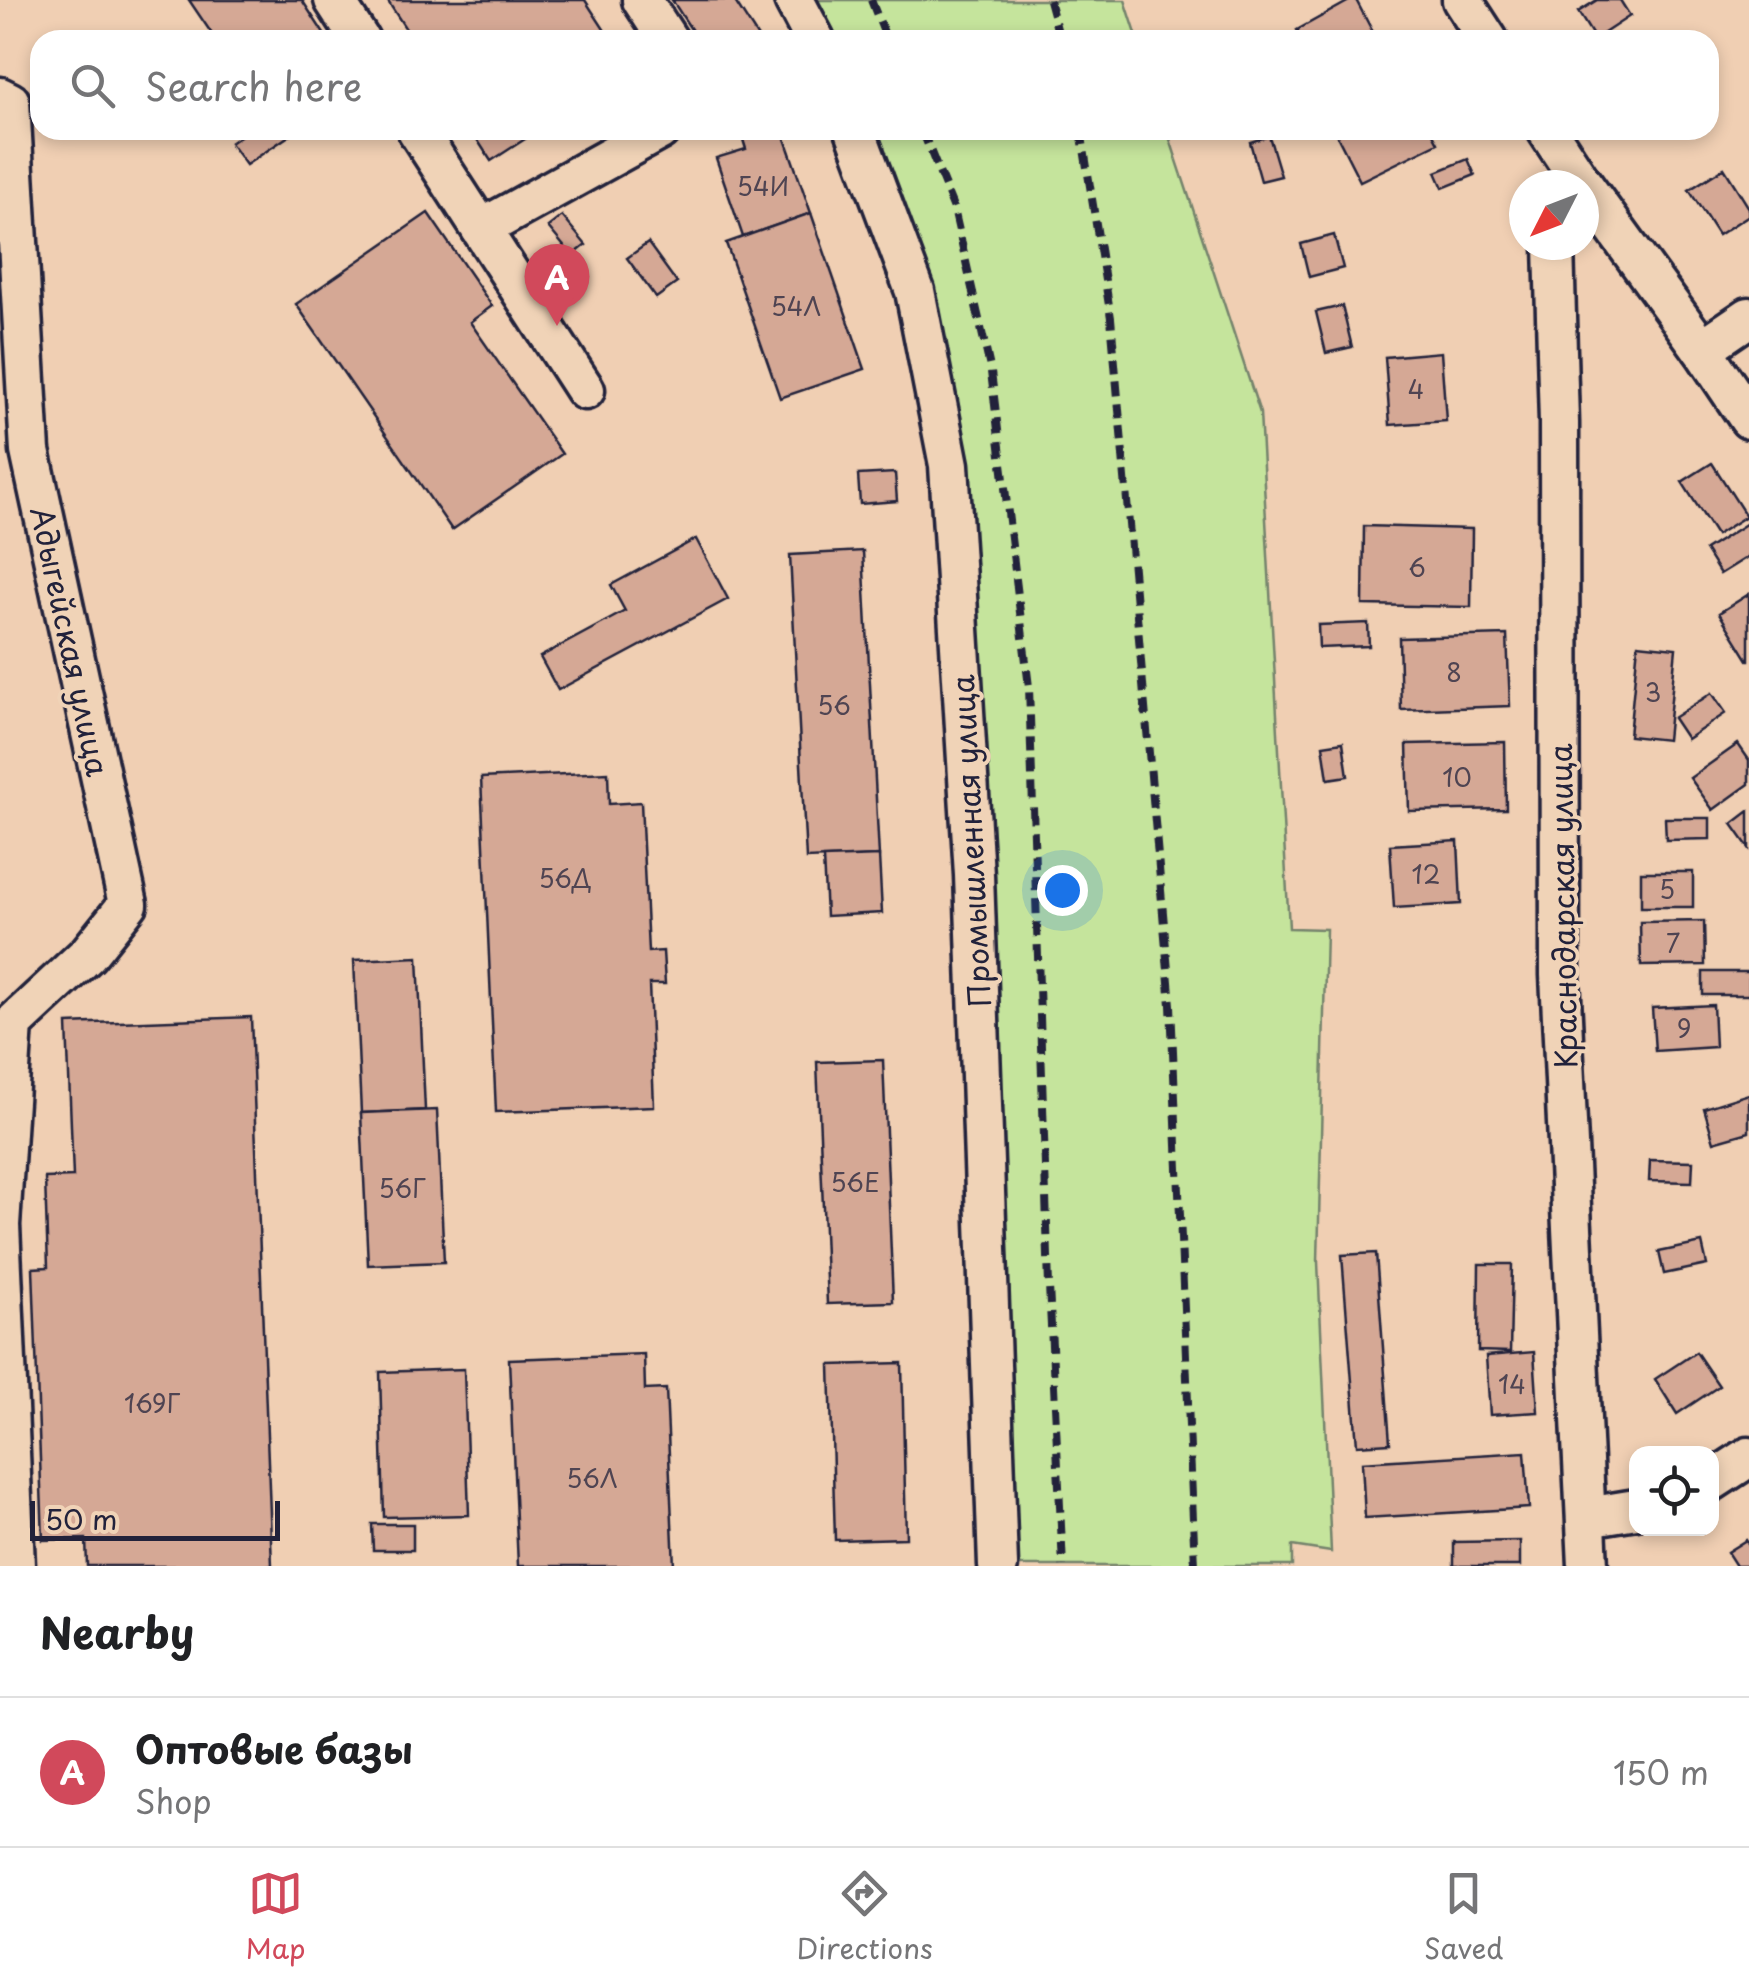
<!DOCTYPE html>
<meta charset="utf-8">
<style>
body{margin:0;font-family:"Playpen Sans",sans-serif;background:#f2f2f2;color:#202124}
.controls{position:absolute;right:30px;bottom:30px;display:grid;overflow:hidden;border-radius:20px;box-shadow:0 5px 15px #0003}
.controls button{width:90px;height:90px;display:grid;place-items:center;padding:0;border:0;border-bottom:2px solid #e0e0e0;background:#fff;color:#202124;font:50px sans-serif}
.compass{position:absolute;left:1509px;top:170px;width:90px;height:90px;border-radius:50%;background:#fff;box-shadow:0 5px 15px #0003;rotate:228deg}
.scale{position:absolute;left:30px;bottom:25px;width:250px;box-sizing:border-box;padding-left:10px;border:5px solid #22223b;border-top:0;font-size:28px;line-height:35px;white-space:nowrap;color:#22223b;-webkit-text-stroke:8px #f0d3b7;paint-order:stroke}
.you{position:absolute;left:1062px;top:890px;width:35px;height:35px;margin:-25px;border:8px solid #fff;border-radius:50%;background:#1a73e8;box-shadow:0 0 0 15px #1a73e833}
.badge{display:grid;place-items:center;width:65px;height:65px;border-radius:50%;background:#d1495b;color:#fff;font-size:32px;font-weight:700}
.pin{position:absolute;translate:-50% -82px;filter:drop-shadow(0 2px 5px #0008)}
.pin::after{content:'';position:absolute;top:52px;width:35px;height:30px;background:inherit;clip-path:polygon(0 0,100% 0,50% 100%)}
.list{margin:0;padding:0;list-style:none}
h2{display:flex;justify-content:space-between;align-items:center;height:130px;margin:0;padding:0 40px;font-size:42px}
h2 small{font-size:32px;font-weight:400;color:#757577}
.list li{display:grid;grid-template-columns:65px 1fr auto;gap:30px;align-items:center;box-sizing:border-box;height:150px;padding:0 40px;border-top:2px solid #e0e0e0}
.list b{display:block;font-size:38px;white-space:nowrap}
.list p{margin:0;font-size:32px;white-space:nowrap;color:#757577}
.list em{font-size:32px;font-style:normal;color:#757577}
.icon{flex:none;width:55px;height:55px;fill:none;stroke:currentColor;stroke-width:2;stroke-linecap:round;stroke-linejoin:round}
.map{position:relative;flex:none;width:1749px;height:1566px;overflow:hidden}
.search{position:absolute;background:#fff;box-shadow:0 5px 15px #0003;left:30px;right:30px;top:30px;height:110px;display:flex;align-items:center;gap:25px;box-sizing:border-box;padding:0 35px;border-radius:30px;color:#757577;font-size:38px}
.sheet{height:280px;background:#fff}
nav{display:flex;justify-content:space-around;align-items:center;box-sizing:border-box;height:140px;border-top:2px solid #e0e0e0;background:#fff;font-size:28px;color:#757577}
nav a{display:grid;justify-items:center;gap:5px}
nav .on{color:#d1495b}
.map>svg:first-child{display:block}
</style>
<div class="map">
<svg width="1749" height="1566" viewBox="0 0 1749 1566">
<rect width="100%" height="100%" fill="#f0cfb3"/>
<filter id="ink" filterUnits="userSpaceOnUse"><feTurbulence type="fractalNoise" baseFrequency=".01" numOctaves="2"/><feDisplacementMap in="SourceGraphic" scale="20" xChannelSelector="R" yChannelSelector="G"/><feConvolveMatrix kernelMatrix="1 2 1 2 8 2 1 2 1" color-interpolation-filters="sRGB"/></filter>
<g filter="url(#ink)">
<g fill="#c5e49c" stroke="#74836c" stroke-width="2.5">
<polygon points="807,0 1125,0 1138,40 827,40"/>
<polygon points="868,130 1167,130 1260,413 1289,928 1326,929 1318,1262 1331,1552 1292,1546 1292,1566 1015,1566 967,473"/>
</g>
<g fill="#d5a895" stroke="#22223b" stroke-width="2.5">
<polygon points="189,0 302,0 328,40 216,40"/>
<polygon points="387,0 585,0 611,40 413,40"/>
<polygon points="672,0 734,0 759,39 698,40"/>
<polygon points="1351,0 1356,0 1377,40 1302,40 1297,30"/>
<polygon points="1597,0 1620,0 1630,16 1595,39 1578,12"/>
<polygon points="249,130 295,130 296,131 246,165 230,143"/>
<polygon points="471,130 539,130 491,161"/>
<polygon points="740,130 782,130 811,213 743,237 716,158 746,149"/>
<polygon points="1334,130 1431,130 1438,143 1360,181"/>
<polygon points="1269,136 1281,176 1261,181 1250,142"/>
<polygon points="1468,159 1475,175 1443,188 1436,172"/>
<polygon points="1724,168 1749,208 1749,215 1718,235 1689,190"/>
<polygon points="428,213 492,306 470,322 562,454 452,530 296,304"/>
<polygon points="811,213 865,369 780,398 726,243"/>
<polygon points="562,216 586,245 572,256 548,227"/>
<polygon points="1334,235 1343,268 1309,277 1301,244"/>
<polygon points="648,243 677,283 656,298 627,258"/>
<polygon points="1342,306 1352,347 1326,353 1316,312"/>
<polygon points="1441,352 1446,421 1390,425 1385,357"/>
<polygon points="1712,463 1746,516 1716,535 1682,482"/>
<polygon points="895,473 897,501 860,504 858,475"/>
<polygon points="1749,522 1749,556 1720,574 1705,550"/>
<polygon points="1364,526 1472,529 1471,607 1363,605"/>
<polygon points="696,539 728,599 558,690 540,657 625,611 611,585"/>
<polygon points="863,551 879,856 806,859 790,555"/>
<polygon points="1749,594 1749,660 1748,660 1719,613"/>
<polygon points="1368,623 1369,646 1319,648 1318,625"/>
<polygon points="1507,635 1510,706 1401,710 1399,638"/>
<polygon points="1638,644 1676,648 1667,740 1629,736"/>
<polygon points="1712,693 1726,713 1687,739 1673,718"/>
<polygon points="1343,742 1348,776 1328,779 1323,745"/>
<polygon points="1505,742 1506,809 1409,811 1407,744"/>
<polygon points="1738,744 1749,760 1749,784 1713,810 1690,778"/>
<polygon points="608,772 609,804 641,802 648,952 663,951 665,984 649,984 654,1106 496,1112 481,778"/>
<polygon points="1749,811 1749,848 1732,824"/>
<polygon points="1665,818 1710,818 1710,839 1666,840"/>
<polygon points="1458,841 1461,904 1394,908 1390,845"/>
<polygon points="879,856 882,913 826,916 823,858"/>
<rect x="1641" y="872" width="52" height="35"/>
<polygon points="1704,921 1705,965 1641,966 1640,922"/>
<polygon points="418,957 425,1110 361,1113 354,960"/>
<rect x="1703" y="972" width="46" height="23"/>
<polygon points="1713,1005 1715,1047 1655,1051 1652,1008"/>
<polygon points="251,1017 272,1566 87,1566 86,1539 43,1540 33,1268 48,1267 45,1178 73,1177 67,1024"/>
<polygon points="883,1060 893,1302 827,1304 817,1062"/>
<polygon points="1749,1094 1749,1132 1714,1142 1704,1108"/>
<polygon points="437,1110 444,1262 368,1265 361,1113"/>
<polygon points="1650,1160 1693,1161 1692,1182 1649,1181"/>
<polygon points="1702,1243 1707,1265 1664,1274 1659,1252"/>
<polygon points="1376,1253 1390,1443 1357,1445 1342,1255"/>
<polygon points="1479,1264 1512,1264 1510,1352 1478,1351"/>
<polygon points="1534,1352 1538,1412 1490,1415 1486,1356"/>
<polygon points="1696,1352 1719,1386 1677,1414 1655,1379"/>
<polygon points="644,1354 645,1390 666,1389 674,1566 518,1566 509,1359"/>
<polygon points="902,1363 906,1538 835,1540 830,1365"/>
<polygon points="464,1369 469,1515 384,1517 380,1372"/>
<polygon points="1525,1452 1529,1508 1365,1518 1362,1462"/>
<polygon points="372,1524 413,1524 413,1550 373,1550"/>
<polygon points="1746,1540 1749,1545 1749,1566 1736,1566 1727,1552"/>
<polygon points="1520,1541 1520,1566 1454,1566 1454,1542"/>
</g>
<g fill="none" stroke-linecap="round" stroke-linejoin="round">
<g stroke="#22223b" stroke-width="45">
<g id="minor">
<polyline points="334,0 360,40"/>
<polyline points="642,0 668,40"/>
<polyline points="794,0 815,40"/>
<polyline points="1462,0 1488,40"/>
<polyline points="0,97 10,102 30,451 128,904 88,954 13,1024 0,1225 15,1566"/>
<polyline points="417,130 585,390"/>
<polyline points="855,130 915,291 949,465 974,875 998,1566"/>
<polyline points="1547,130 1583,185"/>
<polyline points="1584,186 1702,349 1749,419"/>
<polyline points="481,229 660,130"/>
<polyline points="1554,245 1559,423 1560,975 1588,1566"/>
<polyline points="1702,349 1749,317"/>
<polyline points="1712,1481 1749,1457"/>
<polyline points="1587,1517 1636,1509"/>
</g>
</g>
<use href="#minor" stroke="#f0d3b7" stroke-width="38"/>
<g stroke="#22223b" stroke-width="8" stroke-dasharray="15 8" stroke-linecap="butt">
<polyline points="871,0 887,40"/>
<polyline points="1049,0 1060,40"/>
<polyline points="922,130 954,209 991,372 1029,687 1049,1286 1063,1566"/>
<polyline points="1081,130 1111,318 1171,1005 1195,1566"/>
</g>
</g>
</g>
<g text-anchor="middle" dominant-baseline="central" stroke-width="8" stroke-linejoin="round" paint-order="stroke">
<g font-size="25" fill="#4f4452">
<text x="763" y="186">54И</text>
<text x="796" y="306">54Л</text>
<text x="1416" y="389">4</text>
<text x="1417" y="567">6</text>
<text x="1454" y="672">8</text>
<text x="1653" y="692">3</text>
<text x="834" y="705">56</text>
<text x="1457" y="777">10</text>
<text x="1426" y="874">12</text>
<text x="565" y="878">56Д</text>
<text x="1667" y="889">5</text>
<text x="1673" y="943">7</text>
<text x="1684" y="1028">9</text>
<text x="855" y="1182">56Е</text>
<text x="402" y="1188">56Г</text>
<text x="1512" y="1384">14</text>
<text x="152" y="1403">169Г</text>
<text x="592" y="1478">56Л</text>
</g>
<g font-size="30" fill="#22223b" stroke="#f0d3b7">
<text transform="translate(71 641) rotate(78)">Адыгейская улица</text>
<text transform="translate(970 841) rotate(-93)">Промышленная улица</text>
<text transform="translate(1562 906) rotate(-91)">Краснодарская улица</text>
</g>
</g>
</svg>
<div class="controls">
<button><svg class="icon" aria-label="locate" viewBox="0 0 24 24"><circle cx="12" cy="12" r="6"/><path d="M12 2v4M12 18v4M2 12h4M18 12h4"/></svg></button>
</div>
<svg class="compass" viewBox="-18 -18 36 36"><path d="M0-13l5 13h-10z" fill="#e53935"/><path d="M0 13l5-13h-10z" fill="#757577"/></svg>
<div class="scale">50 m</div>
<div class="you"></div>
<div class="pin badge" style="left:557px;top:326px">A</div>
<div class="search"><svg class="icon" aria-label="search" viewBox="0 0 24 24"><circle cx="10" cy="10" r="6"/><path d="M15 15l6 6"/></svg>Search here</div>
</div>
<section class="sheet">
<h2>Nearby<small></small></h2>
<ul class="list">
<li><span class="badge">A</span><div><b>Оптовые базы</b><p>Shop</p></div><em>150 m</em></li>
</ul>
</section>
<nav>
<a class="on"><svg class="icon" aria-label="map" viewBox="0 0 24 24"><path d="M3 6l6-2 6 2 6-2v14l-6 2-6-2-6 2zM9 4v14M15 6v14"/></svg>Map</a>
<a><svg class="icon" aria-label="directions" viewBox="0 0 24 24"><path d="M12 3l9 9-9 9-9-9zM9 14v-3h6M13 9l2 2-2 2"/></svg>Directions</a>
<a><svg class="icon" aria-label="saved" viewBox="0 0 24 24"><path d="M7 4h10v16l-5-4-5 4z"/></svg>Saved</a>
</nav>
